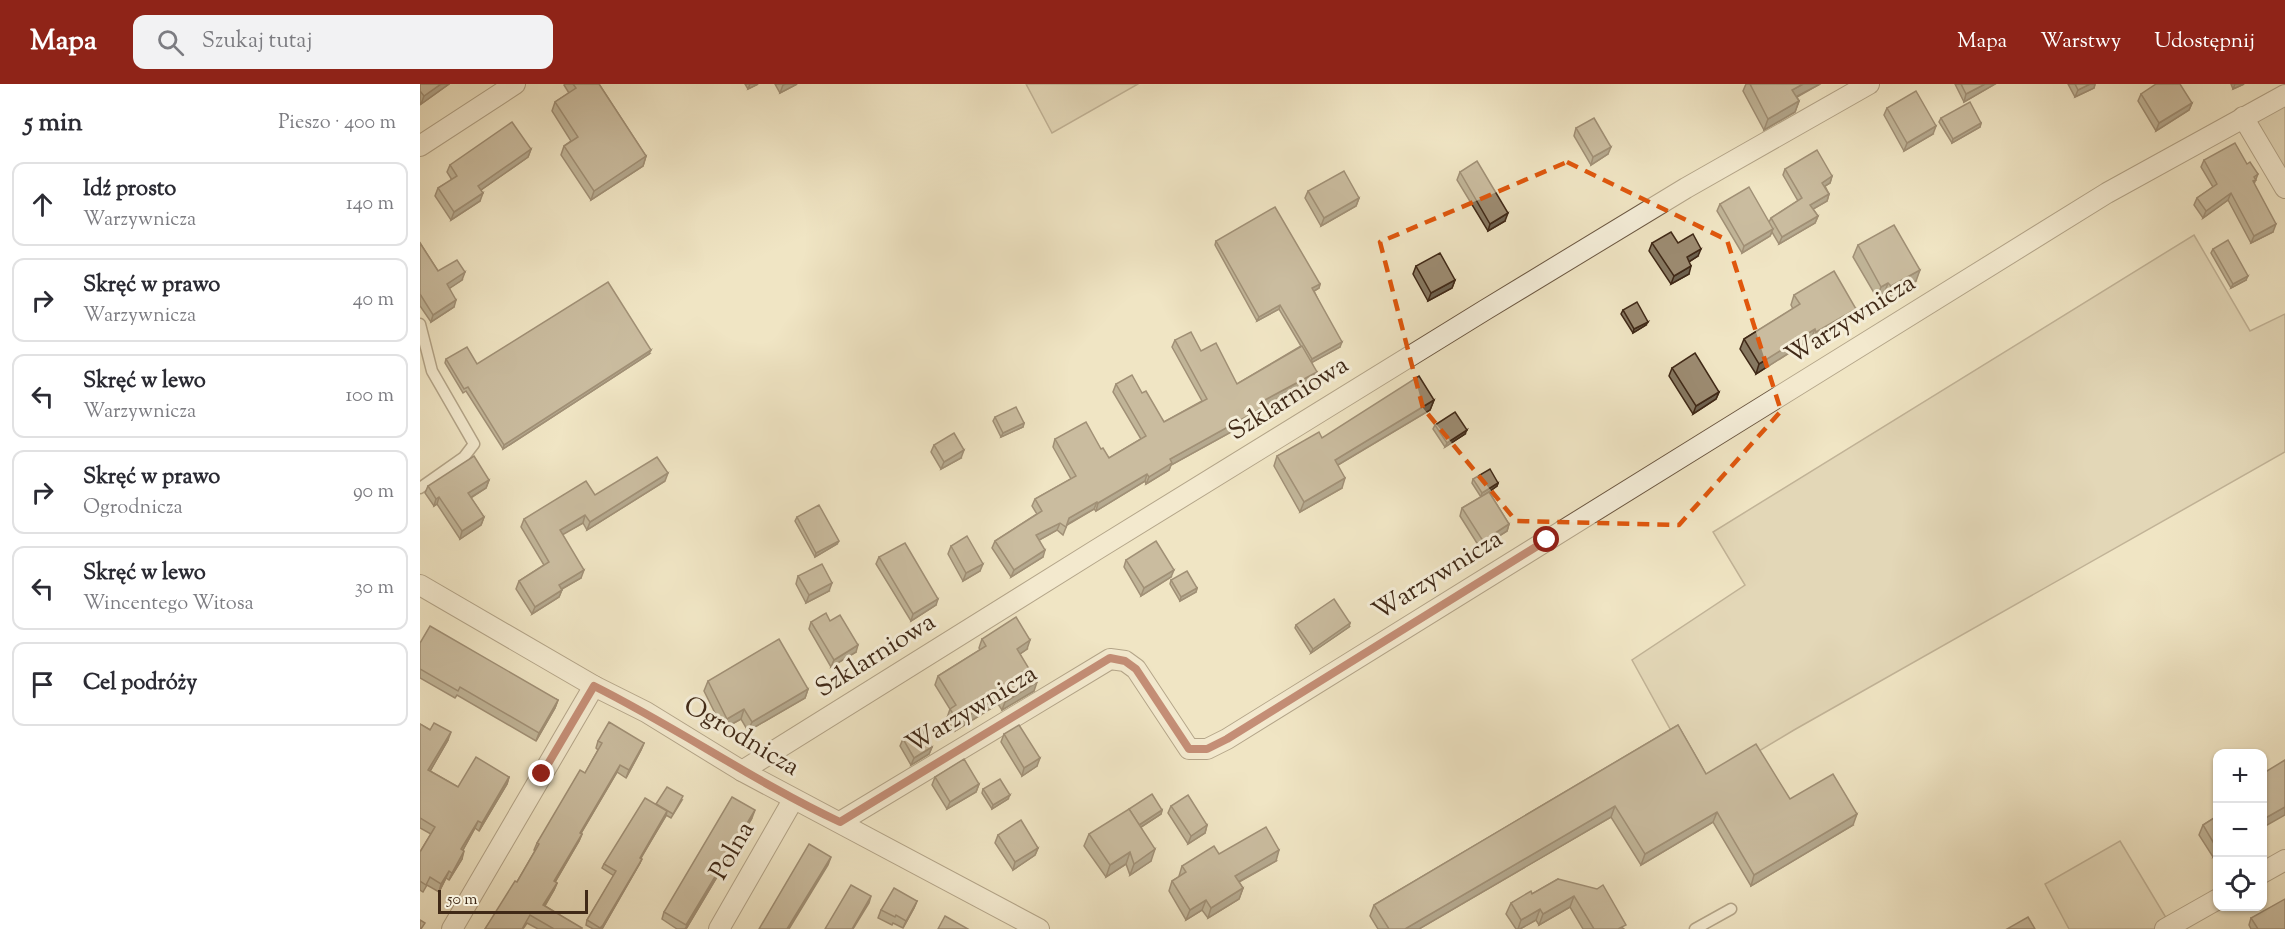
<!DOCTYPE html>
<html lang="pl">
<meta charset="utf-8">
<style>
body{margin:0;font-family:"Sorts Mill Goudy",serif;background:#f2f2f3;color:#2b2b33}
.controls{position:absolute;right:18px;bottom:18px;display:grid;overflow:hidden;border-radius:12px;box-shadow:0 2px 4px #0004}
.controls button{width:54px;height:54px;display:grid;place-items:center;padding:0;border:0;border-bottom:2px solid #e1e1e2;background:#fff;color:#2b2b33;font:30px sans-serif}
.scale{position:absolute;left:18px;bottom:15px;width:150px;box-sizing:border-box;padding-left:6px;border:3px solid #402917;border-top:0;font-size:16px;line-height:21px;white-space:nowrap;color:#402917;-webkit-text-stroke:4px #f5eed9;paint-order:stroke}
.stop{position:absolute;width:18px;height:18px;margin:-14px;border:4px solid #8f2418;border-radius:50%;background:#fff}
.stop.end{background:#8f2418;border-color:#fff;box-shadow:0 2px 6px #0008}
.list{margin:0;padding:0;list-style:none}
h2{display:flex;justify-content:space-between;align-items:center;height:78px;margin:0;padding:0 24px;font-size:26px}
h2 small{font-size:20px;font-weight:400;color:#7c7c81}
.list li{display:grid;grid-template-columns:39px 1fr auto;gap:18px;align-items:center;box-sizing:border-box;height:84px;margin:0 12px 12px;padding:0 12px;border:2px solid #e1e1e2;border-radius:12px}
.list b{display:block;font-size:22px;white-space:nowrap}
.list p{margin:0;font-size:20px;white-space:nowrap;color:#7c7c81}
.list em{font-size:20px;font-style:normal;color:#7c7c81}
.icon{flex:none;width:33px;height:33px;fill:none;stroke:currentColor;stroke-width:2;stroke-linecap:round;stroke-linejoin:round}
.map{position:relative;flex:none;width:1865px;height:845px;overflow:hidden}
header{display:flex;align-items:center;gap:36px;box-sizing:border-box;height:84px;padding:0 30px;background:#8f2418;color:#fff}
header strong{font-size:28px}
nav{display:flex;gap:33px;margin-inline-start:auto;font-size:21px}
.search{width:420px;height:54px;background:#f2f2f3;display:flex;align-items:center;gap:15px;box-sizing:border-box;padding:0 21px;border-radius:12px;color:#7c7c81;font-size:22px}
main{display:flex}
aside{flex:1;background:#fff}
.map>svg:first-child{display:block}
</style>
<header>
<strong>Mapa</strong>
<div class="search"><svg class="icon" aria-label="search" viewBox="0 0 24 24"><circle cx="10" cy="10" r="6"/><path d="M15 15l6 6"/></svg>Szukaj tutaj</div>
<nav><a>Mapa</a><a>Warstwy</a><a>Udostępnij</a></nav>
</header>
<main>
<aside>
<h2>5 min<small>Pieszo · 400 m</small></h2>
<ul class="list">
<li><svg class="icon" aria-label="ahead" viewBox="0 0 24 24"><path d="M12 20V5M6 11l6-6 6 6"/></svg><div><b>Idź prosto</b><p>Warzywnicza</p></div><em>140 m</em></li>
<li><svg class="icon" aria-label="right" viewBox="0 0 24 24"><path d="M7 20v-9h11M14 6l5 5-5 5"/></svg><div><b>Skręć w prawo</b><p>Warzywnicza</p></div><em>40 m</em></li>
<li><svg class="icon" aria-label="left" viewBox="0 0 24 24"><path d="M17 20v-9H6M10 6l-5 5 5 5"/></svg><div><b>Skręć w lewo</b><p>Warzywnicza</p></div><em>100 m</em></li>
<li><svg class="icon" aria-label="right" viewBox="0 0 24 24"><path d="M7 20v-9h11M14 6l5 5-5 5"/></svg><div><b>Skręć w prawo</b><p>Ogrodnicza</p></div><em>90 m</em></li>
<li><svg class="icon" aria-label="left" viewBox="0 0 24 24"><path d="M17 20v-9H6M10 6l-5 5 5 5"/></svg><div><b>Skręć w lewo</b><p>Wincentego Witosa</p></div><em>30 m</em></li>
<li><svg class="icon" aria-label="arrive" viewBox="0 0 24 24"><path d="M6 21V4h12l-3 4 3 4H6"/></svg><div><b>Cel podróży</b></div></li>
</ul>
</aside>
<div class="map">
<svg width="1865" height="845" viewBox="0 0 1865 845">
<rect width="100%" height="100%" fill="#f0e5c4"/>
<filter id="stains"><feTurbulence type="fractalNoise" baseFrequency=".00333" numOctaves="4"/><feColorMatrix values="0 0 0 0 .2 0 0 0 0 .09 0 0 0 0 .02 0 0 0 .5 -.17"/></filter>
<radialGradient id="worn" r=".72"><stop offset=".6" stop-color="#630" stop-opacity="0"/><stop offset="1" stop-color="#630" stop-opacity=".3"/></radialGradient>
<g fill="#d2c5a7" stroke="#89775f" stroke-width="1.5">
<polygon points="606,0 718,0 632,49"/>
<polygon points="1865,11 1865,104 1823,33"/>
<polygon points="1774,151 1830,247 1865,230 1865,368 1374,646 1284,700 1254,652 1212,576 1325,501 1293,448"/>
<polygon points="1700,757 1751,842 1745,845 1649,845 1625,800"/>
</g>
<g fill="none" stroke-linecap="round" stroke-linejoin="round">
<g stroke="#6c5842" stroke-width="13">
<g id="service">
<polyline points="0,240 12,287 54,360 44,373 0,404"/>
<polyline points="1275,845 1311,825"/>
</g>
</g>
<g stroke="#6c5842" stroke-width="22">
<g id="minor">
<polyline points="1823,33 1865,104"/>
<polyline points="0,62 95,0"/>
<polyline points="0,501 174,602 226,628 322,687 619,845"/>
<polyline points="322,687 676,466 1065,226 1266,104 1449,0"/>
<polyline points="420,738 690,575 705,577 716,585 769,665 787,665 807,655 1687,109 1865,11"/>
<polyline points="1842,789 1865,776"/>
<polyline points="32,845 174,602"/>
<polyline points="299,845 373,716"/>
<polyline points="1745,845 1798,815"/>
</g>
</g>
<use href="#service" stroke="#f5eed9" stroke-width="10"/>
<use href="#minor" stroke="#f5eed9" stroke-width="20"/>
</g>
<g fill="#867861" stroke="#402917" stroke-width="1.5">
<polygon points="0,0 29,0 1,20 0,18"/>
<polygon points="145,0 179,0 226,72 223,82 171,116 141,71 144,62 151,57 132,27 135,18 149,9 144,1"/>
<polygon points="325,0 338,0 328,5"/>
<polygon points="355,0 377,0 360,9"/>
<polygon points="1326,0 1400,0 1377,13 1379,17 1375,28 1344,46 1323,7"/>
<polygon points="1535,0 1575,0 1544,18"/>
<polygon points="1648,0 1675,0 1674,4 1655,13"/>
<polygon points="1811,0 1824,0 1813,5"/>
<polygon points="1721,10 1772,19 1769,26 1736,47 1718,17"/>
<polygon points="1467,24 1513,50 1484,67 1464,31"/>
<polygon points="1521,34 1561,39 1560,43 1532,59 1519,38"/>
<polygon points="1156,44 1188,70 1171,81 1154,52"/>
<polygon points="111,65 108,73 61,106 60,117 31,136 15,112 18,104 32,96 27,88 30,81"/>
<polygon points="1784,76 1827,80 1838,90 1834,100 1853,148 1831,159 1808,116 1783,134 1774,121 1777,114 1793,103 1781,83"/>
<polygon points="1365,85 1412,92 1410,99 1405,102 1409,110 1407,117 1393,125 1398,132 1395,139 1359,160 1352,148 1350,152 1322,169 1297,127 1300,120 1349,138 1351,134 1378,117 1363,91"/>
<polygon points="1040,88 1085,137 1068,147 1037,96"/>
<polygon points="888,107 939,114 936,122 901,142 885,114"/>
<polygon points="796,157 900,200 899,204 894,207 920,263 892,278 895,295 842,324 840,332 751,381 749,386 726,400 725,397 676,427 674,425 647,441 643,451 637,446 619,456 623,473 591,493 572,464 575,457 617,430 612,422 615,415 651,395 633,363 635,355 681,365 689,374 721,355 693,308 696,300 722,309 744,338 782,317 752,263 755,256 781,267 817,300 881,262 859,225 837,237 795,161"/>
<polygon points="0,159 18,187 42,196 29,204 34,223 11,238 0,222"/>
<polygon points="1232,159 1258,159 1278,172 1269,178 1269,190 1251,200 1229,167"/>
<polygon points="1438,161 1496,197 1467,214 1464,210 1457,214 1433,173"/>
<polygon points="1793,165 1826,196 1811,204 1791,169"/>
<polygon points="996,182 1035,196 1032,204 1008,217 993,190"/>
<polygon points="1374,211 1432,235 1393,258 1391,255 1336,290 1320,265 1324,255 1373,225 1371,221"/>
<polygon points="1203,226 1226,241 1213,249 1201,230"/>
<polygon points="229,270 83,365 46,307 43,309 25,279 26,275 57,280"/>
<polygon points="1252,284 1299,308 1296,315 1273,330 1249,292"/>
<polygon points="1014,316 1010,326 918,381 922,404 880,428 854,382 857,372 902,354"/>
<polygon points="575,333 604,339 603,343 581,353 573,337"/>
<polygon points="1015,341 1045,350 1025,363 1013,345"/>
<polygon points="514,361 541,374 521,385 511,368"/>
<polygon points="1053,395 1078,399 1077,402 1069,408 1089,440 1087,447 1060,464 1040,432 1042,424 1061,413 1052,399"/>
<polygon points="69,396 66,404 51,414 64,433 61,441 40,455 17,420 14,422 5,409 8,402"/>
<polygon points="245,397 167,446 163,439 142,450 161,494 142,505 139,513 112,530 96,505 99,497 124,481 101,443 104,435 175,411"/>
<polygon points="377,433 417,460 395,473 375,437"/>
<polygon points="531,462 560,487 543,497 528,470"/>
<polygon points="459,473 516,521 491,537 456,480"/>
<polygon points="706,476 751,493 721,512 704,483"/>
<polygon points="378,492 409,507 386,519 376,500"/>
<polygon points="751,496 777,504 776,508 760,517 750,500"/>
<polygon points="410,537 436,568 411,583 389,545 391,538"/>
<polygon points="876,541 929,543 891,569 875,544"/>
<polygon points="562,555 607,565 600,570 614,607 582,626 578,620 535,647 527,634 530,625 515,601 518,592 560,566 559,564"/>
<polygon points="0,559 138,616 135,624 116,657 37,611 35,614 0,594"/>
<polygon points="288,597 388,605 385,614 328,647 321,635 303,645 284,607"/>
<polygon points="0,640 28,656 10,687 38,703 89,693 87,700 59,747 55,744 43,766 42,775 29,796 26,794 19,808 7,801 3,808 0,806 0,768 11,750 0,744"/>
<polygon points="1258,641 1286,690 1370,715 1433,741 1331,802 1293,738 1221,781 1191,733 999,845 958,845 950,832 954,821"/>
<polygon points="584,650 617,682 602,692 581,658"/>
<polygon points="483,655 512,663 509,670 491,681 480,662"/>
<polygon points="178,657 224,659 221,666 206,694 197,688 161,749 162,750 159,757 135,798 137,799 134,806 125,822 162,845 118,845 107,839 103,845 65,845 97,798 115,767 114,766 117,759 165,689 178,666 176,664"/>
<polygon points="515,693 559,700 556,708 527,725 512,701"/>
<polygon points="563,705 588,715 572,725 562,709"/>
<polygon points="262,716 251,734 246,731 221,774 220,779 182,845 173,845 166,841 167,836 194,792 182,784 184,780 236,720"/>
<polygon points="751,722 787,741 785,749 768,760 748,729"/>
<polygon points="742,726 741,730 721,743 731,777 710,791 706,780 686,793 664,762 669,750"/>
<polygon points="1797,732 1797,770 1793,773 1779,751 1783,741"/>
<polygon points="332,734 266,845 257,845 242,835 244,828"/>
<polygon points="578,751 618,764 615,771 593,786 575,759"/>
<polygon points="799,770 856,777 819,798 823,804 819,815 788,834 782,826 766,836 749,807 752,797 759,793 759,792 762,782"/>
<polygon points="1138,795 1204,845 1163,845 1150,823 1119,841 1116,836 1100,845 1096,845 1086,830 1091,819 1112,810"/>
<polygon points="497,817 494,824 483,844 473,839 472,841 458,834 461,826"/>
<polygon points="1831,834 1865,845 1831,845 1829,841"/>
</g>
<g fill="#6d614f" stroke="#402917" stroke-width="1.5">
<polygon points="21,0 29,0 1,20 4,12"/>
<polygon points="330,0 338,0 328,5"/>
<polygon points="366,0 377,0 360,9 363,1"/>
<polygon points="1383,0 1400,0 1368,17 1372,6"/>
<polygon points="1565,0 1575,0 1544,18 1546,10"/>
<polygon points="1670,0 1675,0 1674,4 1655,13 1658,6"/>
<polygon points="1815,0 1824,0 1813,5"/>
<polygon points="1379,17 1375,28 1344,46 1348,35"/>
<polygon points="1772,19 1769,26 1736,47 1739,39"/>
<polygon points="1561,39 1560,43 1532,59 1533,55"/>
<polygon points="1516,42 1513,50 1484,67 1487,59"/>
<polygon points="1191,63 1188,70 1171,81 1173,73"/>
<polygon points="111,65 108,73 55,110 58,102"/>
<polygon points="226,72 223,82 171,116 174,107"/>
<polygon points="1412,92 1410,99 1400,105 1402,99"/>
<polygon points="63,109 60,117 31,136 34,128"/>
<polygon points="1811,109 1808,116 1783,134 1786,127"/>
<polygon points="1409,110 1407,117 1388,128 1390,121"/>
<polygon points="939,114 936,122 901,142 904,134"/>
<polygon points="1088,129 1085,137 1068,147 1070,140"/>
<polygon points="1398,132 1395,139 1359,160 1362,153"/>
<polygon points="1856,140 1853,148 1831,159 1834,152"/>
<polygon points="1353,145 1350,152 1322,169 1324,162"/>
<polygon points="1281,165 1278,172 1264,181 1267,173"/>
<polygon points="1271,182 1269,190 1251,200 1254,192"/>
<polygon points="1500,186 1496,197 1467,214 1471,202"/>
<polygon points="45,188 42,196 24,208 27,200"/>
<polygon points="1828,192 1826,196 1811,204 1813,200"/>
<polygon points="1035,196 1032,204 1008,217 1011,209"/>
<polygon points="1468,199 1464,210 1457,214 1461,203"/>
<polygon points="900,200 899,204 891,209 892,204"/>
<polygon points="36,216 34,223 11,238 13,231"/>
<polygon points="860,221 859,225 837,237 839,233"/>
<polygon points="1436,225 1432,235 1393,258 1396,248"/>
<polygon points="1228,238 1226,241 1213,249 1214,245"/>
<polygon points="1395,245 1391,255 1336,290 1339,280"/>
<polygon points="922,258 920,263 891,279 892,275"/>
<polygon points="231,266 229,270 83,365 84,361"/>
<polygon points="897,288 895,295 837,326 839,319"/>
<polygon points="1299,308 1296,315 1273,330 1276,322"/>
<polygon points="1014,316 1010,326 911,385 915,376"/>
<polygon points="842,324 840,332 751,381 749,386 726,400 729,393 750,375"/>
<polygon points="604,339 603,343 581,353 583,349"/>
<polygon points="1047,346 1045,350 1025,363 1027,359"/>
<polygon points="544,366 541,374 521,385 524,378"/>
<polygon points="248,389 245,397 167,446 170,438"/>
<polygon points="727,390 725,397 676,427 678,419"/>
<polygon points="925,394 922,404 880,428 884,418"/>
<polygon points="69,396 66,404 45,417 48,409"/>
<polygon points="1078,399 1077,402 1061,413 1062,409"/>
<polygon points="19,413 17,420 14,422 16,415"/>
<polygon points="677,418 674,425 646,441 649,434"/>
<polygon points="165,431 163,439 137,454 140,446"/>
<polygon points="64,433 61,441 40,455 42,447"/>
<polygon points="640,439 637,446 614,459 616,451"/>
<polygon points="1089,440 1087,447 1060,464 1063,457"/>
<polygon points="419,457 417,460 395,473 396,469"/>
<polygon points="625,466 623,473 591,493 594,486"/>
<polygon points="563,480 560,487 543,497 546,489"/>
<polygon points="164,486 161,494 136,508 139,501"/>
<polygon points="754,486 751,493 721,512 724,504"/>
<polygon points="412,499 409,507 386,519 389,511"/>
<polygon points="777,504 776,508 760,517 761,513"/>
<polygon points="142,506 139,513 112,530 115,523"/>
<polygon points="518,515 516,521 491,537 493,530"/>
<polygon points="930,539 929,543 891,569 893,565"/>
<polygon points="610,556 607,565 594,574 597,565"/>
<polygon points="438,561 436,568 411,583 414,576"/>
<polygon points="617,598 614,607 582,626 585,618"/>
<polygon points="388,605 385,614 328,647 332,638"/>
<polygon points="581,611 578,620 535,647 538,638"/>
<polygon points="138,616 135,624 116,657 119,649"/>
<polygon points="324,625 321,635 303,645 307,635"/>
<polygon points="31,648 28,656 6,694 8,686"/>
<polygon points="224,659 221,666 206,694 209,686"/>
<polygon points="512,663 509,670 491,681 494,674"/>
<polygon points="620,674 617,682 602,692 604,684"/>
<polygon points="200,681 197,688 157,756 160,749"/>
<polygon points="89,693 87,700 59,747 62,739"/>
<polygon points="559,700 556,708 527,725 530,718"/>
<polygon points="590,711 588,715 572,725 573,721"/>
<polygon points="1195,722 1191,733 999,845 985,845"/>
<polygon points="1865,723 1865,731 1842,744 1842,736"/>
<polygon points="335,726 332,734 266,845 265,845"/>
<polygon points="742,726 741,730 718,745 719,741"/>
<polygon points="247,727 246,732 218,778 220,774"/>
<polygon points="1297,728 1293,738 1221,781 1225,770"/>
<polygon points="1437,730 1433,741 1331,802 1334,791"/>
<polygon points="58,737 55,744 39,773 41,765"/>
<polygon points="787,741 785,749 768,760 771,752"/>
<polygon points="162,750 159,757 131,805 134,797"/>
<polygon points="1797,762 1797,770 1793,773 1796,763"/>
<polygon points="618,764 615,771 593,786 595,778"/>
<polygon points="735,765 731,777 710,791 714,780"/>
<polygon points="859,766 856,777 811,802 815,792"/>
<polygon points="44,767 42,775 29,796 32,789"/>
<polygon points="710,768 706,780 686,793 690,781"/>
<polygon points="411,773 408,781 369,845 367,845"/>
<polygon points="222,775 220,779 182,845 180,845"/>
<polygon points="29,787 26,794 19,808 21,800"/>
<polygon points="137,799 134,806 120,829 123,821"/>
<polygon points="823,804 819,815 788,834 791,824"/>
<polygon points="451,812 449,819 433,845 432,845"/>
<polygon points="1154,812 1150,823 1119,841 1123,830"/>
<polygon points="786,816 782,826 766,836 770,826"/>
<polygon points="497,817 494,824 483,844 486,837"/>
<polygon points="1120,825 1116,836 1100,845 1098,845 1101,836"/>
</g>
<g fill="#9c8b71" stroke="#402917" stroke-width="1.5">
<polygon points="0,0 21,0 4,12 0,7"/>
<polygon points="153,0 179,0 226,72 174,107 144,62 158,53 135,18 156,4"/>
<polygon points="1330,0 1383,0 1372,6 1379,17 1348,35"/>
<polygon points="1541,0 1565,0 1546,10"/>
<polygon points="1655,0 1670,0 1658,6"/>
<polygon points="1736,0 1760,0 1772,19 1739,39 1721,10"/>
<polygon points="1496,7 1516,42 1487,59 1467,24"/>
<polygon points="1550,18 1561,39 1533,55 1521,34"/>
<polygon points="1174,34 1191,63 1173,73 1156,44"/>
<polygon points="92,38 111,65 58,102 63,109 34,128 18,104 37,92 30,81"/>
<polygon points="1815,59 1827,80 1830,78 1838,90 1834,93 1836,96 1833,97 1856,140 1834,152 1811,109 1786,127 1777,114 1797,100 1784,76"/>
<polygon points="1397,66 1412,92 1402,99 1409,110 1390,121 1398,132 1362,153 1351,134 1382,114 1365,85"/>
<polygon points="1057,77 1088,129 1070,140 1040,88"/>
<polygon points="924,87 939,114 904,134 888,107"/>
<polygon points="1329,103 1353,145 1324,162 1300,120"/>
<polygon points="855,123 900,200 892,204 922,258 892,275 860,221 839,233 796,157"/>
<polygon points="1474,141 1500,186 1471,202 1468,199 1461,203 1438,161"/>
<polygon points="1251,148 1258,159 1273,150 1281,165 1267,173 1271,182 1254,192 1232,159"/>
<polygon points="1808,156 1828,192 1813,200 1793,165"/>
<polygon points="0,159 18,187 37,176 45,188 27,200 36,216 13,231 0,210"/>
<polygon points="1020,169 1035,196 1011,209 996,182"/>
<polygon points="1414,187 1436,225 1396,248 1395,245 1339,280 1324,255 1380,220 1374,211"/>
<polygon points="188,198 231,266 84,361 48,303 44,305 26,275 47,263 57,280"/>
<polygon points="1217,218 1228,238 1214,245 1203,226"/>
<polygon points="771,248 781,267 796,259 817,300 882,262 897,288 839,319 842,324 750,375 752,379 729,393 727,390 678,419 677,418 649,434 646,443 640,439 616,451 625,466 594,486 575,457 622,427 615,415 656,392 635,355 666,338 681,365 683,364 689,374 726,352 696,300 712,291 722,309 726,307 744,338 787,315 755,256"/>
<polygon points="1275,269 1299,308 1276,322 1252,284"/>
<polygon points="999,292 1014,316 915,376 925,394 884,418 857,372 899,348 902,354"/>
<polygon points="596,323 604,339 583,349 575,333"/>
<polygon points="1035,328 1047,346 1027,359 1015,341"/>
<polygon points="534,349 544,366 524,378 514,361"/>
<polygon points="54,372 69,396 48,409 64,433 42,447 19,413 16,415 8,402"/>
<polygon points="237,373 248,389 170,438 165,431 140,446 164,486 139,501 142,506 115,523 99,497 129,478 104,435 166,397 175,411"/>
<polygon points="1070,385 1078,399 1062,409 1053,395"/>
<polygon points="1069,408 1089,440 1063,457 1042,424"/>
<polygon points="399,421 419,457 396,469 377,433"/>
<polygon points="547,452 563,480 546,489 531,462"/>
<polygon points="736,457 754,486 724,504 706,476"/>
<polygon points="485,459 518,515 493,530 459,473"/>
<polygon points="402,480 412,499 389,511 378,492"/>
<polygon points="767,487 777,504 761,513 751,496"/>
<polygon points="914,515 930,539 893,565 876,541"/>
<polygon points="406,529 410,537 420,531 438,561 414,576 391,538"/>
<polygon points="596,533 610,556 597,565 617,598 585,618 581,611 538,638 530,625 536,621 518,592 566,562 562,555"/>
<polygon points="10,542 138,616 119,649 40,603 38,607 0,585 0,559"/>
<polygon points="359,555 388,605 332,638 324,625 307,635 288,597"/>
<polygon points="189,638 224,659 209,686 200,681 160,749 162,750 134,797 137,799 123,821 162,844 161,845 134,845 110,831 102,845 65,845 95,797 97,798 119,760 117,759 160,686 165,689 182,659 178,657"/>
<polygon points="14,639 31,648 8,686 38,703 56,673 89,693 62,739 58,737 41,765 44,767 32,789 29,787 21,800 10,793 6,801 0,797 0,768 15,743 0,734 0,640 10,646"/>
<polygon points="599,641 620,674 604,684 584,650"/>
<polygon points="1258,641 1286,690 1336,660 1370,715 1413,690 1437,730 1334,791 1297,728 1225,770 1195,722 985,845 969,845 954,821"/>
<polygon points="501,644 512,663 494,674 483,655"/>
<polygon points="544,675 559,700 530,718 515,693"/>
<polygon points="1865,676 1865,723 1842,736 1842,690"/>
<polygon points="580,695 590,711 573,721 563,705"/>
<polygon points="247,703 263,712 253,730 236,720"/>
<polygon points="732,710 742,726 719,741 709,725"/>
<polygon points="768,711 787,741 771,752 751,722"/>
<polygon points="312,713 335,726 266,841 244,828"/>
<polygon points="225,714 247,727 220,774 222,775 183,841 180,844 167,836 196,787 184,780"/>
<polygon points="709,725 735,765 714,780 710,768 690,781 669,750"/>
<polygon points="1797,732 1797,762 1796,763 1783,741"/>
<polygon points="601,736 618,764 595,778 578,751"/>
<polygon points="846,743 859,766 815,792 823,804 791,824 786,816 770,826 752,797 766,788 762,782 794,762 799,770"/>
<polygon points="389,760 411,773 367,845 339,845"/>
<polygon points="1138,795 1177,805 1183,801 1206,841 1198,845 1174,845 1154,812 1123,830 1120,825 1101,836 1091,819 1111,807 1112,810"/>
<polygon points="431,801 451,812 432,845 405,845"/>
<polygon points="474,804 497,817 486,837 476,831 475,833 461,826"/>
<polygon points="1865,815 1865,845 1838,845 1831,834"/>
<polygon points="525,832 548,845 518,845"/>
<polygon points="1608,833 1615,845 1587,845"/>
<polygon points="0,836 5,839 1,845 0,845"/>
</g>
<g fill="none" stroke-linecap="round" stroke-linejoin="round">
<path stroke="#8f2418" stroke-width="8" d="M 122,690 L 174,602 C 258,644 335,698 420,738 L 690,574 L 705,577 L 716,585 L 769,665 L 787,665 L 807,655 L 1127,456"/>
</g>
<path d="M0 0H1865V845H0ZM 1147,78 L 1307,156 L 1361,327 L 1259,441 L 1096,437 L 1003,324 L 960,158 Z" fill="#f0e5c4" fill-opacity=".55" fill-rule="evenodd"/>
<path fill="none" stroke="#e0570d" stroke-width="4.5" stroke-dasharray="12 8" stroke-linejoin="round" d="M 1147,78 L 1307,156 L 1361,327 L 1259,441 L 1096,437 L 1003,324 L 960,158 Z"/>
<g text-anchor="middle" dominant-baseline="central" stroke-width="6" stroke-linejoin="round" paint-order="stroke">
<g font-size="26" fill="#402917" stroke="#f5eed9">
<text transform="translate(1431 236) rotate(-32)">Warzywnicza</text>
<text transform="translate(869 315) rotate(-32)">Szklarniowa</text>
<text transform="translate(1018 492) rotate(-32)">Warzywnicza</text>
<text transform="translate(456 572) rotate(-32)">Szklarniowa</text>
<text transform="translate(552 626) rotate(-31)">Warzywnicza</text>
<text transform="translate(321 653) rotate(31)">Ogrodnicza</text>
<text transform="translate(313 767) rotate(-60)">Polna</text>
</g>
</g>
<rect width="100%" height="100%" filter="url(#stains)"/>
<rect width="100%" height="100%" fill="url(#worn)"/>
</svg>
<div class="controls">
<button>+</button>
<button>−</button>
<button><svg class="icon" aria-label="locate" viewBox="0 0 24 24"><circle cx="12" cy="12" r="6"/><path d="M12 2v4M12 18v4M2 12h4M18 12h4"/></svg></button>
</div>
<div class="scale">50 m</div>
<div class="stop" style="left:1127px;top:456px"></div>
<div class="stop end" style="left:122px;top:690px"></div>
</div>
</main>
